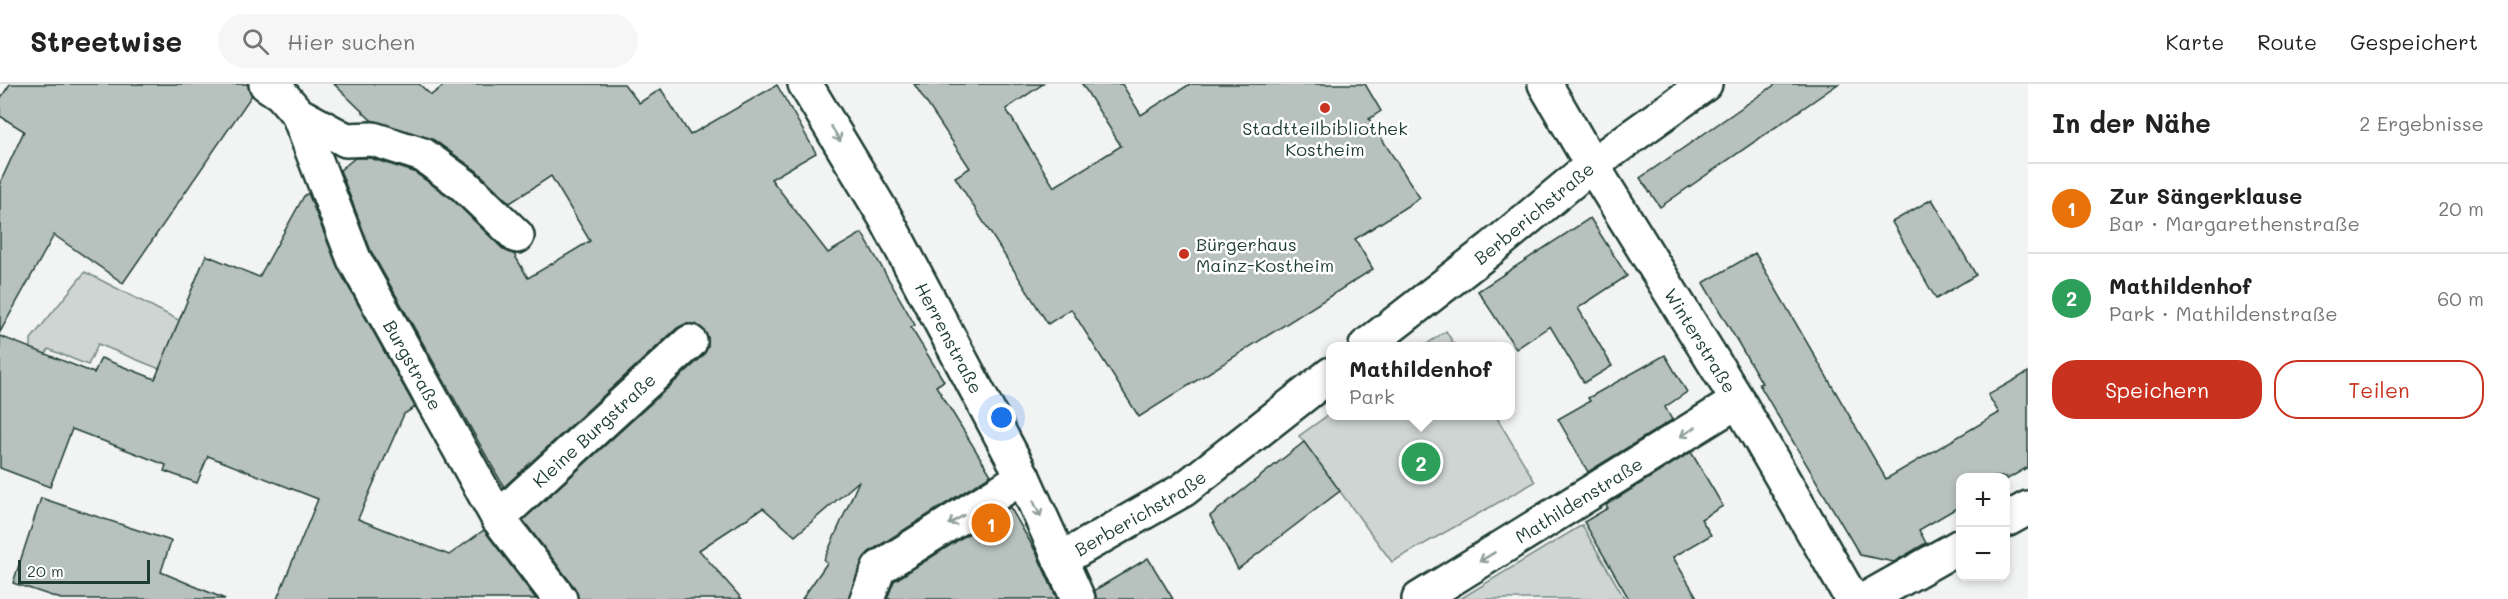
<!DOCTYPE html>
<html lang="de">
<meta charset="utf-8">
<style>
body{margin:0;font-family:Mali,sans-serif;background:#f6f6f6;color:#222}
.controls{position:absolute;right:18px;bottom:18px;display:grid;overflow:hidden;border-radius:12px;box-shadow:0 3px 9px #0003}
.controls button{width:54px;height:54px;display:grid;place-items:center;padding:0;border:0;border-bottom:2px solid #e0e0e0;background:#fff;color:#222;font:30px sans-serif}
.scale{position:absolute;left:18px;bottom:15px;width:132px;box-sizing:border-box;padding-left:6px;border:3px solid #1f3d34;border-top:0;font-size:16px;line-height:21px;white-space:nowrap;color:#1f3d34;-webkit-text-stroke:4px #fff;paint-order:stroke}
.you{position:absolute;left:1002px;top:334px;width:21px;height:21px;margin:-15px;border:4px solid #fff;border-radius:50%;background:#1a73e8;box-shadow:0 0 0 9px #1a73e833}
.badge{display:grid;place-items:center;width:39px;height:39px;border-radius:50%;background:#c8321e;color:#fff;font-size:20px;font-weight:700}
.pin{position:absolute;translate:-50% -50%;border:3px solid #fff;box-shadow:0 2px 6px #0006}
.popup{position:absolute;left:1326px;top:258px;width:189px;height:78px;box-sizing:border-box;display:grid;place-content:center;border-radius:12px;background:#fff;filter:drop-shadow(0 2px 4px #0005);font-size:20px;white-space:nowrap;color:#767676}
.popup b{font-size:22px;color:#222}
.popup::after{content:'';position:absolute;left:50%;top:100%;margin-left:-12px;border:12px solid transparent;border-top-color:#fff}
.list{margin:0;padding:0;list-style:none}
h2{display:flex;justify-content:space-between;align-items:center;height:78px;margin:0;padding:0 24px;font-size:26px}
h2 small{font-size:20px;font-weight:400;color:#767676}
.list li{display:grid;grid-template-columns:39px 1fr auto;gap:18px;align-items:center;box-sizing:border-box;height:90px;padding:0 24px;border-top:2px solid #e0e0e0}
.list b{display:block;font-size:22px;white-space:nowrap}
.list p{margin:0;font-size:20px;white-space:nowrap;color:#767676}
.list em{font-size:20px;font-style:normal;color:#767676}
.actions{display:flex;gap:12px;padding:18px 24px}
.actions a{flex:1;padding:14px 0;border:2px solid #c8321e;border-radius:24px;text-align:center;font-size:21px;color:#c8321e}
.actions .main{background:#c8321e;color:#fff}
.icon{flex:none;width:33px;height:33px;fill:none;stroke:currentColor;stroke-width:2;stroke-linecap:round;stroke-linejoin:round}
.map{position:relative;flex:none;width:2028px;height:515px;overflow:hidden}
header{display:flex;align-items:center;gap:36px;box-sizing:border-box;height:84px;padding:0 30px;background:#fff;border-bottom:2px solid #e0e0e0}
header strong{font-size:28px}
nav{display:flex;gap:33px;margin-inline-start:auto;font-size:21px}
.search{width:420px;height:54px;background:#f6f6f6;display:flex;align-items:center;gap:15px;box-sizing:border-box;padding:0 21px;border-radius:33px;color:#767676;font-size:22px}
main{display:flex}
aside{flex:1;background:#fff}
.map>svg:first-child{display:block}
</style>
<header>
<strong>Streetwise</strong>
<div class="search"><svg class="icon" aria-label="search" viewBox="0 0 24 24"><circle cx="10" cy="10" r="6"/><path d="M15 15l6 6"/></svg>Hier suchen</div>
<nav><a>Karte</a><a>Route</a><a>Gespeichert</a></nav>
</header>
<main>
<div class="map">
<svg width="2028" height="515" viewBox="0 0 2028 515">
<rect width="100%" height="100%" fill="#f2f3f3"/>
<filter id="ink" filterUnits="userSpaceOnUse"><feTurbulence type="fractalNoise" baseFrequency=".0167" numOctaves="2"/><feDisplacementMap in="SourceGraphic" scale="12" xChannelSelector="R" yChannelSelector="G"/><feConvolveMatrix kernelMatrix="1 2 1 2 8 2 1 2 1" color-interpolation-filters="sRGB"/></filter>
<g filter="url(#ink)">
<g fill="#ced5d3" stroke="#768984" stroke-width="1.5">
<polygon points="85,188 210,252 187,296 98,260 88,281 48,265 3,380 0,346 31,266 31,255"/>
<polygon points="1446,247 1455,262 1424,262"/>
<polygon points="1331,329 1331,332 1496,332 1535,398 1392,478 1299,352"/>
<polygon points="1582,441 1625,515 1460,515"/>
</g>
<g fill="#b7c1bd" stroke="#1f3d34" stroke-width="1.5">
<polygon points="10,0 247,0 252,11 123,199 54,151 0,248 0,99 24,47 0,32 0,15"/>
<polygon points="334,0 419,0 431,11 446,0 624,0 639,19 661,5 690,51 777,1 816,69 771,95 828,169 862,149 915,241 911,244 944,297 936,302 991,391 869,468 862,477 849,515 802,515 827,479 824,476 859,397 795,452 763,424 699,466 742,515 578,515 575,504 523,436 703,272 708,263 708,253 703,245 695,240 685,240 677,244 504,403 371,167 340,86 355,74 370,74 414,88 452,115 504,166 514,170 528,194 590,157 551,92 510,119 477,87 434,56 371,36"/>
<polygon points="914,0 1043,0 1006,25 1054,103 1121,62 1082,0 1122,0 1141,31 1190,0 1365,0 1381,27 1369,35 1420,114 1355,155 1373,185 1139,333 1071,225 1048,240 955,93 970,84"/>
<polygon points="1776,0 1838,0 1660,123 1640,94"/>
<polygon points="308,109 338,184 415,323 404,330 358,435 449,471 484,446 536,515 277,515 318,415 208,372 197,399 164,387 166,381 72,345 50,403 0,384 0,252 94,289 101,274 155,295 206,171 259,193 304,112"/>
<polygon points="1932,115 1976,191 1936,215 1892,138"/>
<polygon points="1590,134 1627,192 1578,224 1612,282 1584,299 1550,242 1516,265 1478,207"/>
<polygon points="1755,169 1886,395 1999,329 1988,311 2028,288 2028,383 2006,396 2006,393 1960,393 1960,422 1919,446 1926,459 1894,478 1860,471 1759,300 1762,299 1703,199"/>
<polygon points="1665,271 1687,308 1665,323 1672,336 1588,388 1558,335 1590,317 1588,314"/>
<polygon points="1304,358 1340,407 1238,485 1210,432"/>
<polygon points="1691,368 1723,422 1701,435 1711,451 1673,473 1698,515 1629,515 1584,438 1608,424 1606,421"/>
<polygon points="41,414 171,457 161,488 225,515 61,515 13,499"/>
<polygon points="1010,423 1036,468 1057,515 887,515 894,497"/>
<polygon points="1148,474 1173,515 1096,515 1095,506"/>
</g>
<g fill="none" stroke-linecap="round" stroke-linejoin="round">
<g stroke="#1f3d34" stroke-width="38">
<g id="minor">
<path id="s1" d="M 266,0 L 281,10 L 298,30 L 354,175 L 498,434 L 560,515"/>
<path id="s2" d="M 805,0 L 885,133 L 1023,393 L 1078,515"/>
<path id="s3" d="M 1545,0 L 1592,81 L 1738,317 L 1852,515"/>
<polyline points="298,30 346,56 373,55 423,71 464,101 517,152"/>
<path id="s4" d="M 1366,262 L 1492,164 L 1592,81 L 1705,0"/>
<path id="s5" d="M 498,434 L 690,258"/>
<polyline points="2006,436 2028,424"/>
<path id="s6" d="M 1060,476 L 1183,406 L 1331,290"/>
<polyline points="867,515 879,484 1023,393"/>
<path id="s7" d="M 1419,515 L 1738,317"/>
<polyline points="1866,515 1960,462"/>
</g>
</g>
<use href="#minor" stroke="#fff" stroke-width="33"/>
</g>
<defs><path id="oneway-shaft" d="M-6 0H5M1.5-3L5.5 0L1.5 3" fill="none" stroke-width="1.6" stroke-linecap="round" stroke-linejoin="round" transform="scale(1.5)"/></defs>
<g stroke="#8f9e9a">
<use href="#oneway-shaft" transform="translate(836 50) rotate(59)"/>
<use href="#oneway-shaft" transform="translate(1688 348) rotate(148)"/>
<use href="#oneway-shaft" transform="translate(1037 425) rotate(66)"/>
<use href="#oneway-shaft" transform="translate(956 436) rotate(148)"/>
<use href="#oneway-shaft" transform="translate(1487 473) rotate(149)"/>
</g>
</g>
<g fill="#c8321e" stroke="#fff" stroke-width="2">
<circle cx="1325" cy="24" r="6"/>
<circle cx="1184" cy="170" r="6"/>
</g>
<g text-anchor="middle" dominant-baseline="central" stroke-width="5" stroke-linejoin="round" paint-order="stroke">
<g font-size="18" fill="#1f3d34" stroke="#fff">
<text x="1325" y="44">Stadtteilbibliothek<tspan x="1325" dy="21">Kostheim</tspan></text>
<text x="1196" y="160" text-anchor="start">Bürgerhaus<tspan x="1196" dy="21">Mainz-Kostheim</tspan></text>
</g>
<g font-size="18" fill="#1f3d34" stroke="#fff">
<text stroke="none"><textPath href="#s4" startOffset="214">Berberichstraße</textPath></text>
<text stroke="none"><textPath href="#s2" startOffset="292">Herrenstraße</textPath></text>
<text stroke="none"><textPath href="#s3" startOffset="300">Winterstraße</textPath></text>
<text stroke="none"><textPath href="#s1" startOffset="321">Burgstraße</textPath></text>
<text stroke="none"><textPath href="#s5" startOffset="130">Kleine Burgstraße</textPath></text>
<text stroke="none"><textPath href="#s7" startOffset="188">Mathildenstraße</textPath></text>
<text stroke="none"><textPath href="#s6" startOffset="93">Berberichstraße</textPath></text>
</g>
</g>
</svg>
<div class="controls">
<button>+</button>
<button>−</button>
</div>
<div class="scale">20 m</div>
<div class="you"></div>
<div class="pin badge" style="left:991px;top:439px;background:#e8710a">1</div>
<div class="pin badge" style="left:1421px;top:378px;background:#2e9e5b">2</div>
<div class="popup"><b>Mathildenhof</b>Park</div>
</div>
<aside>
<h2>In der Nähe<small>2 Ergebnisse</small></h2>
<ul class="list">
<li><span class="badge" style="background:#e8710a">1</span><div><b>Zur Sängerklause</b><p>Bar · Margarethenstraße</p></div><em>20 m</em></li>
<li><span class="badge" style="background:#2e9e5b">2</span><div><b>Mathildenhof</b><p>Park · Mathildenstraße</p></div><em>60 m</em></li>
</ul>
<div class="actions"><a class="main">Speichern</a><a>Teilen</a></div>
</aside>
</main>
